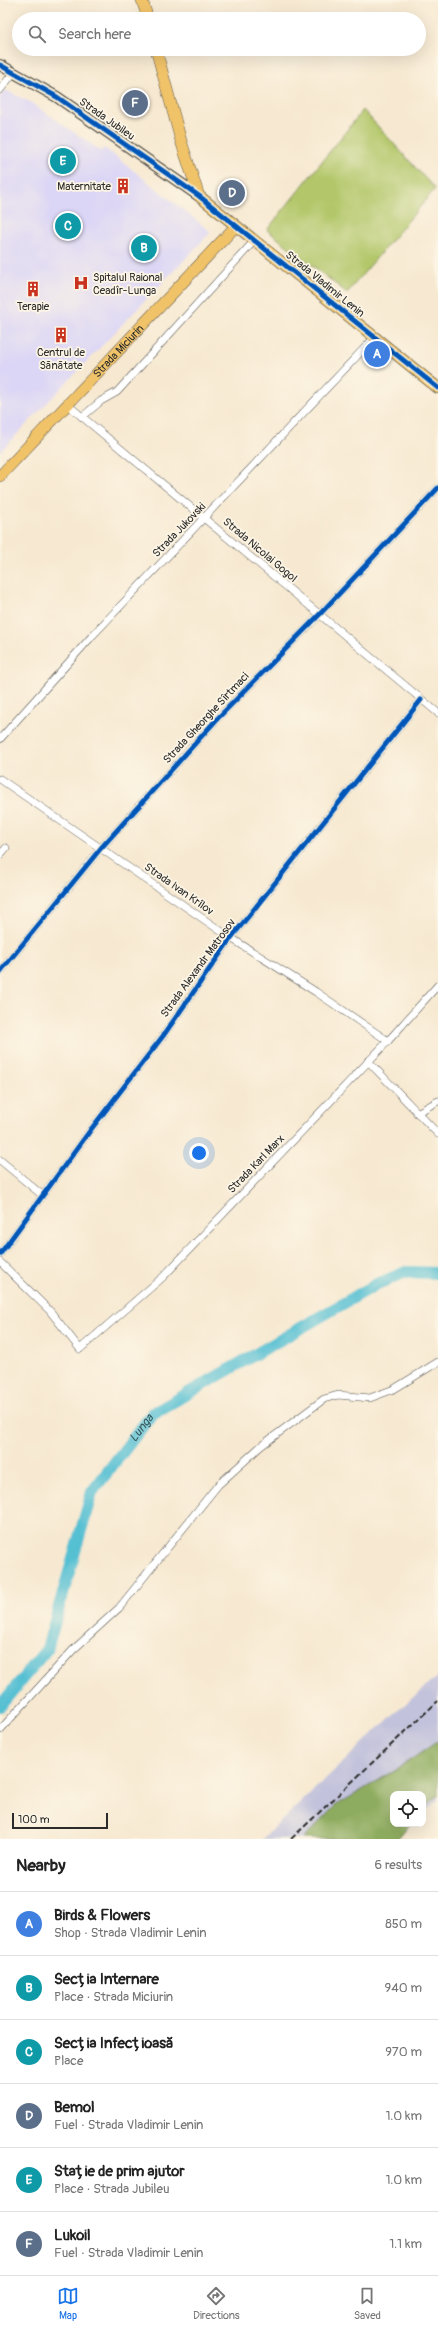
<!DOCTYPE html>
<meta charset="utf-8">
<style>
body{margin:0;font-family:Pangolin,sans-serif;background:#f2f2f2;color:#222}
.controls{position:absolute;right:12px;bottom:12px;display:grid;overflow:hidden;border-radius:8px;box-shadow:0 4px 16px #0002}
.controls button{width:36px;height:36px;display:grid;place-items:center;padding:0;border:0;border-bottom:1px solid #e0e0e0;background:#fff;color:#222;font:20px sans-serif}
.scale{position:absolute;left:12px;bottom:10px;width:96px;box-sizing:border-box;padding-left:4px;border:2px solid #2b2b2b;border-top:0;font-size:11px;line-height:14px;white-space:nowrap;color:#2b2b2b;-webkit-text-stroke:3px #fcf5e5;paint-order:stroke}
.you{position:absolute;left:199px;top:1153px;width:14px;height:14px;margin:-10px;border:3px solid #fff;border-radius:50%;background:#1a73e8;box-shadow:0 0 0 6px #1a73e833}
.badge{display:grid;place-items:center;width:26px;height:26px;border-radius:50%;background:#1a73e8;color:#fff;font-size:13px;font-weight:700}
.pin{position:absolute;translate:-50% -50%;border:2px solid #fff;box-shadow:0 1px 4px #0006}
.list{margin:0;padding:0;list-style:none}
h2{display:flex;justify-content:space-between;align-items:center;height:52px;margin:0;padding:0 16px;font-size:17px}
h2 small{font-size:13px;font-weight:400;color:#767676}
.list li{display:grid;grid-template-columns:26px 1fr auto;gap:12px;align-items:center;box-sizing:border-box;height:64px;padding:0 16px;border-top:1px solid #e0e0e0}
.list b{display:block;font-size:15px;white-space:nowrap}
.list p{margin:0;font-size:13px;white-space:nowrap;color:#767676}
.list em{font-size:13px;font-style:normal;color:#767676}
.icon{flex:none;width:22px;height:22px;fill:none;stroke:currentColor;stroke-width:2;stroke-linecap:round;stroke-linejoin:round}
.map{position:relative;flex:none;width:438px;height:1839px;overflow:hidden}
.search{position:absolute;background:#fff;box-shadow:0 4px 16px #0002;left:12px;right:12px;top:12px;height:44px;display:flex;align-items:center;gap:10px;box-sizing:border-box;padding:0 14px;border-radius:22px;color:#767676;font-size:15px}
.sheet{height:436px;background:#fff}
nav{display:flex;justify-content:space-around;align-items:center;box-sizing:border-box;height:56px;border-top:1px solid #e0e0e0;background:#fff;font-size:11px;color:#767676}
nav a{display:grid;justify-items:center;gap:2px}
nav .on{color:#1a73e8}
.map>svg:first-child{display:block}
</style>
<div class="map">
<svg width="438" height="1839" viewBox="0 0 438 1839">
<rect width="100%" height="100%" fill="#fcf5e5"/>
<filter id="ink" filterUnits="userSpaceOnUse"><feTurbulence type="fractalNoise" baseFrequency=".025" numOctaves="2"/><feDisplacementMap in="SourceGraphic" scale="8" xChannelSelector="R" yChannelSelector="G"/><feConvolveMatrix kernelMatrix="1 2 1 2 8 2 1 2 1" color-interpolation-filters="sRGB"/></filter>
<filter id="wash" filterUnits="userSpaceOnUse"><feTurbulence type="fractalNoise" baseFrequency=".012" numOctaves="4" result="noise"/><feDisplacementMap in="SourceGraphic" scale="16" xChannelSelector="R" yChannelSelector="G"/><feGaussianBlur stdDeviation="0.9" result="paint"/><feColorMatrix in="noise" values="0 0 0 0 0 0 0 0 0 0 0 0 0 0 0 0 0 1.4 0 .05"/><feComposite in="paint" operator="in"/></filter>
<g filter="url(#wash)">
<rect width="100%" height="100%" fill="#f7e9d1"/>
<polygon fill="#dcd6f6" points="5,90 30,102 101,151 104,148 110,152 211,232 0,452 0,97"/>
<polygon fill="#c2c2dc" points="438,1676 438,1800 423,1814 423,1794 393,1794 393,1824 412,1824 396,1839 262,1839 396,1712"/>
<polygon fill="#b3c76b" stroke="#6f794b" points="363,110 435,189 347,293 267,230"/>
<polygon fill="#8eac5f" stroke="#5c6c45" points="438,1741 438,1795 423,1809 423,1794 393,1794 393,1824 410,1824 397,1839 303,1839 335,1806 396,1770"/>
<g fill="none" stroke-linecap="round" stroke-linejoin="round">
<path stroke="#57c0d3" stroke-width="12" id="s1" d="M 0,1706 L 47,1649 L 92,1492 L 152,1414 L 377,1284 L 406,1272 L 438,1273"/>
</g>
</g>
<g filter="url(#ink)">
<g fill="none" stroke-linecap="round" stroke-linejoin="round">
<g stroke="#4a4844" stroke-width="8">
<g id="street">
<polyline points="0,90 14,72"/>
<polyline points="68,405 438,713"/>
<polyline points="82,417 101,401 117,392 255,240"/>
<polyline points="0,739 93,635 375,337"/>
<polyline points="0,779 231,938 316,992 388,1041"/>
<polyline points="0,855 6,848"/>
<polyline points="0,972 101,848 217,719 320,614 438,488"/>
<polyline points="368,1061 438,1134"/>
<polyline points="417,1113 438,1101"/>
<polyline points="0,1160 42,1195"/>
<polyline points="0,1254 92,1128 163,1036 231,938 421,700"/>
<polyline points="0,1262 50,1311 80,1349 163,1277 388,1041 438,985"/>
<polyline points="0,1730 73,1650 119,1608 218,1485 261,1446 324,1399 338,1395 370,1398 394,1389 438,1362"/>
</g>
</g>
<g stroke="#4a4844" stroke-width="12">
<polyline id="secondary" points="0,65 57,97 199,196"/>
</g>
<g stroke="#4a4844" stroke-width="12">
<g id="primary">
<polyline points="142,0 148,19"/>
<polyline points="156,49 181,141 199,196 438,388"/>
<path id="s2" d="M 0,476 L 235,227"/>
</g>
</g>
<use href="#street" stroke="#fff" stroke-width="7"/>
<use href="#secondary" stroke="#f9e7c3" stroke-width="10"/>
<use href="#primary" stroke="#f1c369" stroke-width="11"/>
<polyline stroke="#2b2b2b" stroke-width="2" stroke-dasharray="6 3" stroke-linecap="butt" points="291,1839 438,1701"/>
<g stroke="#fcf5e5" stroke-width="8">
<g id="cycleway">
<polyline points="0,65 57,97 199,196 438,388"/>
<polyline points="0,972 101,848 217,719 320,614 438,488"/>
<polyline points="0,1254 92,1128 163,1036 231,938 421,700"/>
</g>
</g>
<use href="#cycleway" stroke="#0057b8" stroke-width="5"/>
</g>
</g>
<defs>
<g id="building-bare" transform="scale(1.2)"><path d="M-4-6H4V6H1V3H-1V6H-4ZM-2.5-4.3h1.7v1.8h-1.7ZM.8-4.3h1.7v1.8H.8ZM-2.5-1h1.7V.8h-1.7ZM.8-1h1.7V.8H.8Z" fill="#c8321e" stroke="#fcf5e5" stroke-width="2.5" paint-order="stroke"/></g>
<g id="hospital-bare" transform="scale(1.2)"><path d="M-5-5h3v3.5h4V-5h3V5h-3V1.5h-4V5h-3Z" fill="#c8321e" stroke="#fcf5e5" stroke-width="2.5" paint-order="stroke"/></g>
</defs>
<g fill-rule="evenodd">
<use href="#building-bare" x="123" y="186"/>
<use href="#hospital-bare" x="81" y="283"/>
<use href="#building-bare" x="33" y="289"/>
<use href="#building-bare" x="61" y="335"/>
</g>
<g text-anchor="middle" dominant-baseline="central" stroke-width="3.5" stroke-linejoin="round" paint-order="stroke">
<g font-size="11" fill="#2b2b2b" stroke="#fcf5e5">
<text transform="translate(107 119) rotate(35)">Strada Jubileu</text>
<text transform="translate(325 284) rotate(39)">Strada Vladimir Lenin</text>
<text stroke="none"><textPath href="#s2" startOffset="172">Strada Miciurin</textPath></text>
<text transform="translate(179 530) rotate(-46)">Strada Jukovski</text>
<text transform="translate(260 550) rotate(40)">Strada Nicolai Gogol</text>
<text transform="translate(206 718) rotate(-47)">Strada Gheorghe Sîrtmaci</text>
<text transform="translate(179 889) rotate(35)">Strada Ivan Krîlov</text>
<text transform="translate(198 968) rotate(-54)">Strada Alexandr Matrosov</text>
<text transform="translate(256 1164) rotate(-46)">Strada Karl Marx</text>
</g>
<g font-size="11" fill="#2b2b2b" stroke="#fcf5e5">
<text x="111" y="186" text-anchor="end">Maternitate</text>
<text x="93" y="277" text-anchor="start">Spitalul Raional<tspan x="93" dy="13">Ceadîr-Lunga</tspan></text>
<text x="33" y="306">Terapie</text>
<text x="61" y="352">Centrul de<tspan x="61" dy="13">Sănătate</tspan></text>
</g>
<g font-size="12" font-style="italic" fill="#38585d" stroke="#fcf5e5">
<text stroke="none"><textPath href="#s1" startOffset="318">Lunga</textPath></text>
</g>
</g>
</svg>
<div class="controls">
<button><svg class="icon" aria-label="locate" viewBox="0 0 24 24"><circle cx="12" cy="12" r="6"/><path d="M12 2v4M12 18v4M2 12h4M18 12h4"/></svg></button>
</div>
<div class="scale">100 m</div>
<div class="you"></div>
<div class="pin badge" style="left:377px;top:354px;background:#3f7fe0">A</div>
<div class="pin badge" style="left:144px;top:248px;background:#0f9aa8">B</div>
<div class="pin badge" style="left:68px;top:226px;background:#0f9aa8">C</div>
<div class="pin badge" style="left:232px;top:193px;background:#5c6f8a">D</div>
<div class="pin badge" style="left:63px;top:161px;background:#0f9aa8">E</div>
<div class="pin badge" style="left:135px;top:103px;background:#5c6f8a">F</div>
<div class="search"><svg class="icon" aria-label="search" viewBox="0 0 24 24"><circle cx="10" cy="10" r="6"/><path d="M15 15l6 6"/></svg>Search here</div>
</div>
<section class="sheet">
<h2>Nearby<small>6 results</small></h2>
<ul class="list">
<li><span class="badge" style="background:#3f7fe0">A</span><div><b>Birds &amp; Flowers</b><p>Shop · Strada Vladimir Lenin</p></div><em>850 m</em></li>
<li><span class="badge" style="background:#0f9aa8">B</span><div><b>Secția Internare</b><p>Place · Strada Miciurin</p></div><em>940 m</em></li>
<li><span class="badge" style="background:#0f9aa8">C</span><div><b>Secția Infecțioasă</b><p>Place</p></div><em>970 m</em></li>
<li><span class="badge" style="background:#5c6f8a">D</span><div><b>Bemol</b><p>Fuel · Strada Vladimir Lenin</p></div><em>1.0 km</em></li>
<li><span class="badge" style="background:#0f9aa8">E</span><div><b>Stație de prim ajutor</b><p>Place · Strada Jubileu</p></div><em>1.0 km</em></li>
<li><span class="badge" style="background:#5c6f8a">F</span><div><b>Lukoil</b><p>Fuel · Strada Vladimir Lenin</p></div><em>1.1 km</em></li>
</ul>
</section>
<nav>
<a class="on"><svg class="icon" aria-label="map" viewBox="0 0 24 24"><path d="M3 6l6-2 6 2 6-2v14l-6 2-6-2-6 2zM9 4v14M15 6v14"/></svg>Map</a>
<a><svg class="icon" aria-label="directions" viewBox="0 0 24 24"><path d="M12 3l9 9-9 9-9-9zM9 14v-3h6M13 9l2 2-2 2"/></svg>Directions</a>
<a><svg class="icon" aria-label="saved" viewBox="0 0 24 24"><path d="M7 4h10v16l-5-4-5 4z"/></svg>Saved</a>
</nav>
